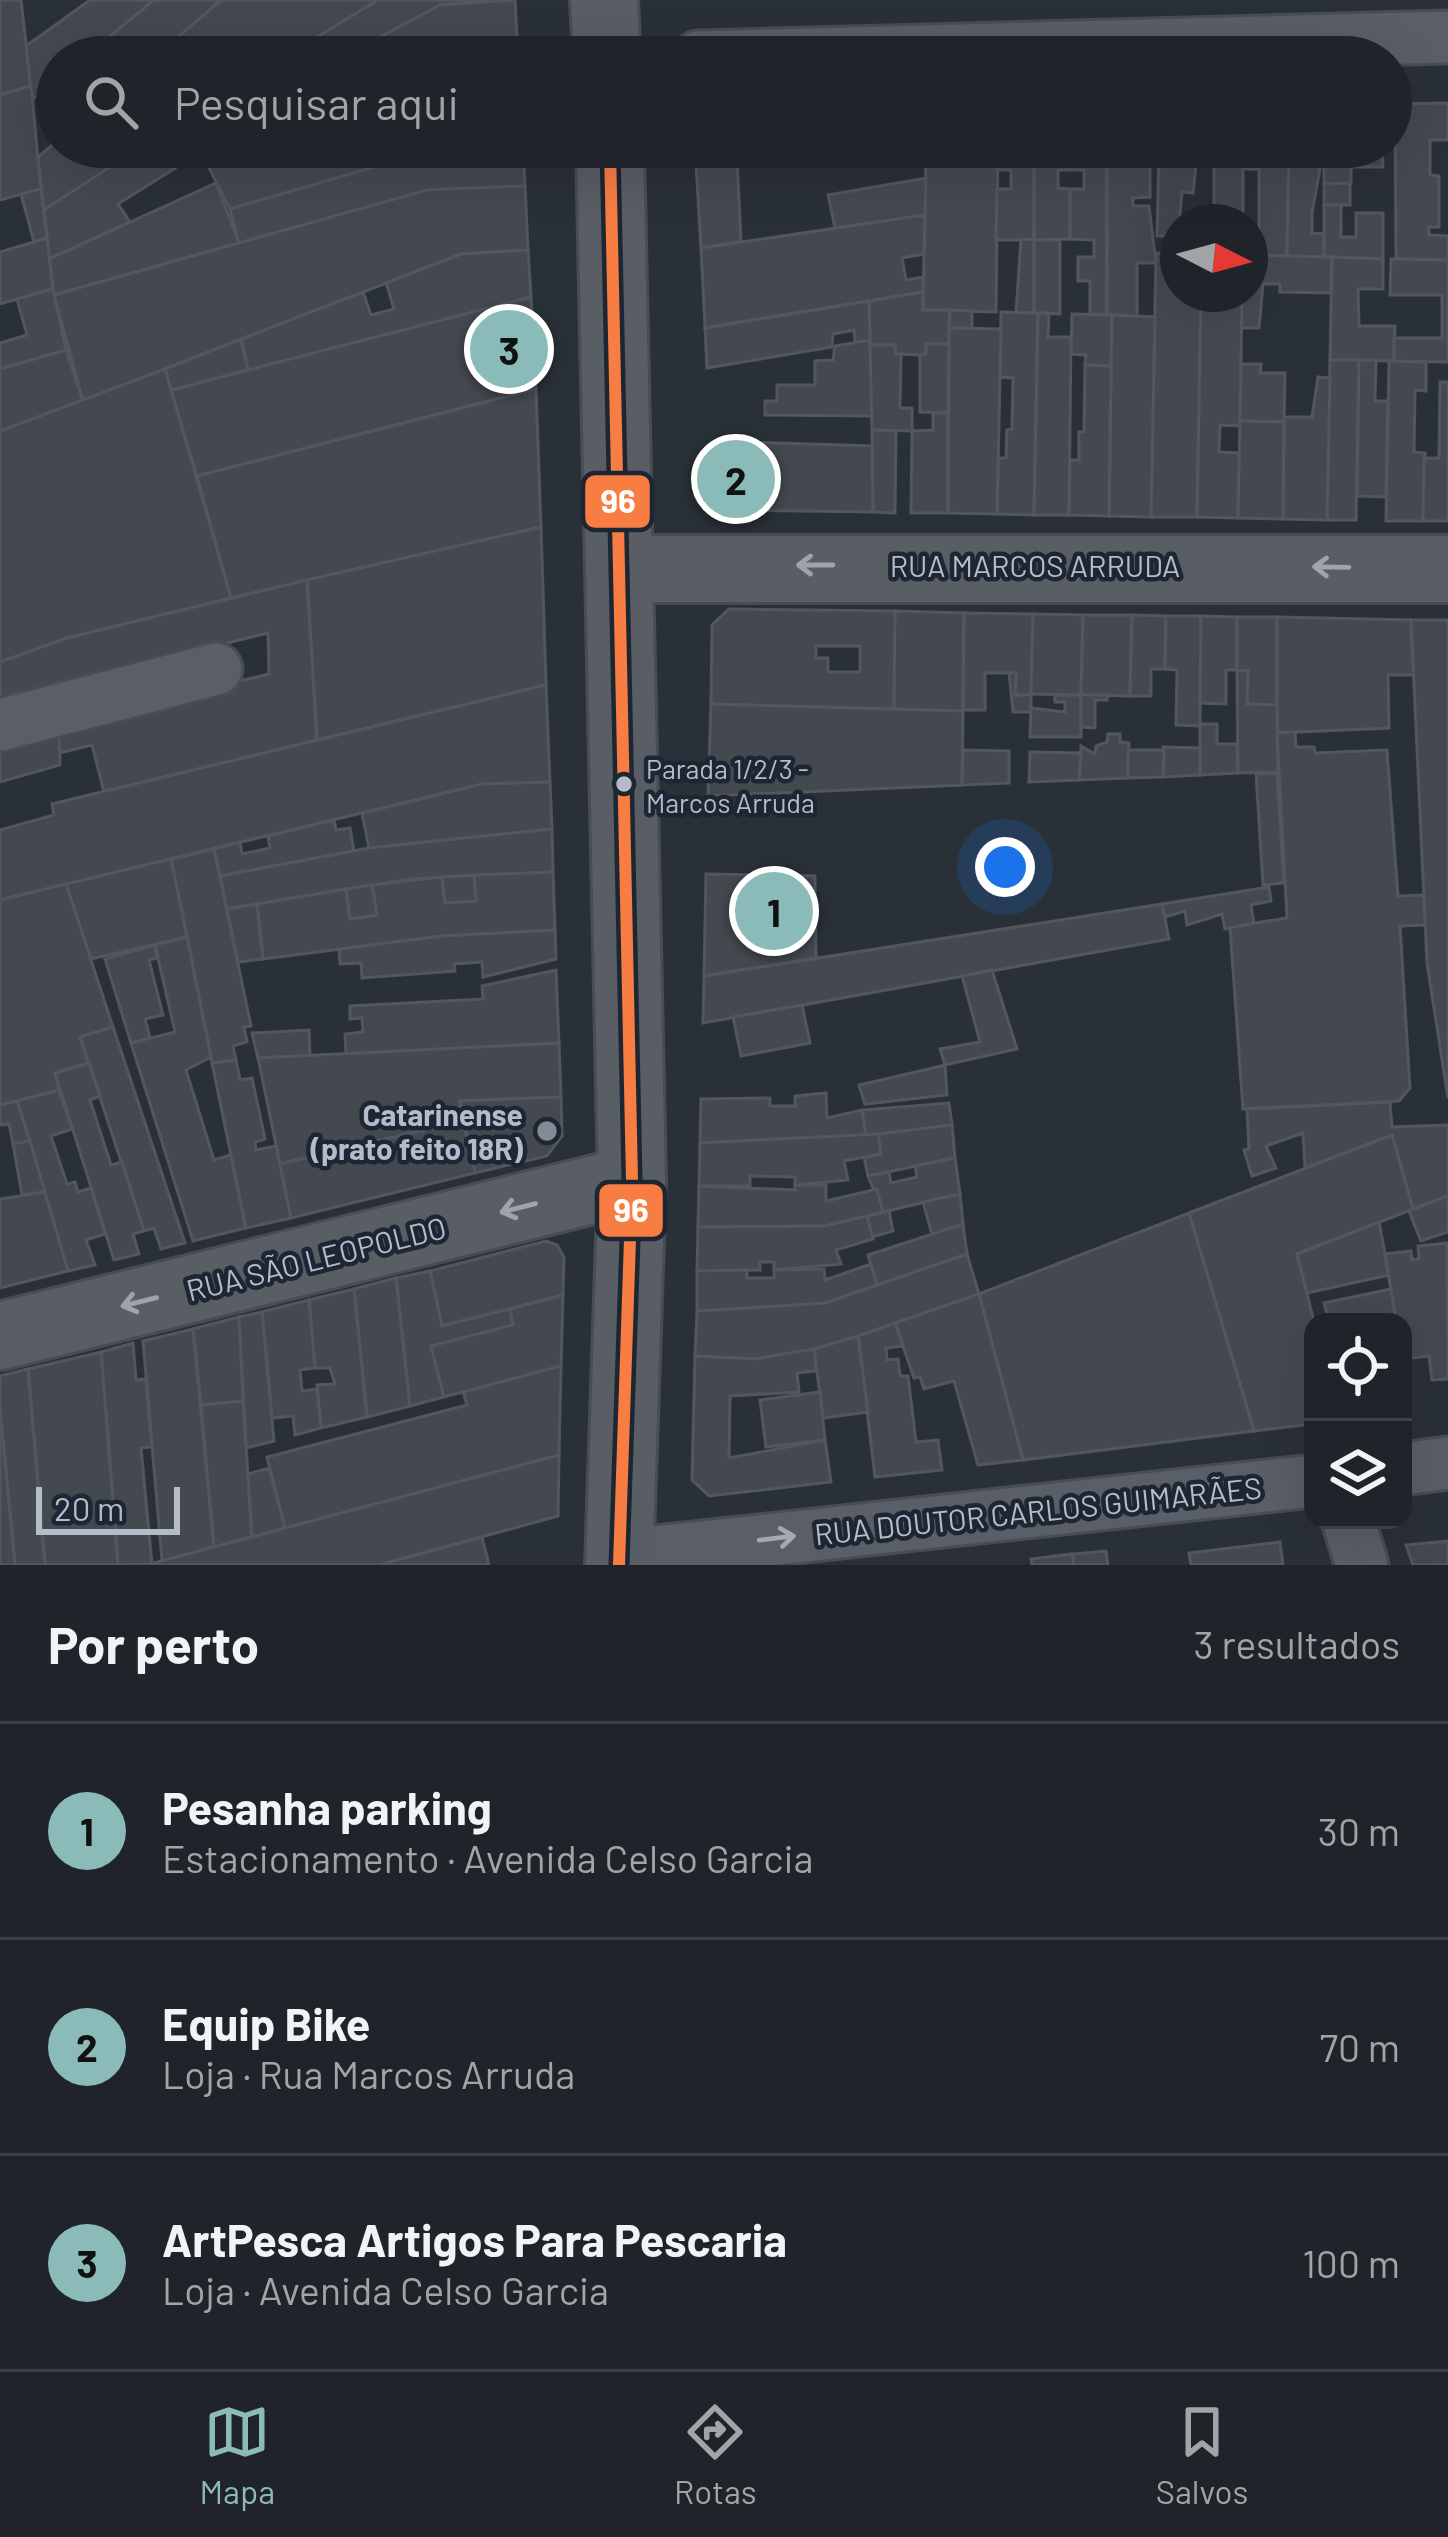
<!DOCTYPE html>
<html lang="pt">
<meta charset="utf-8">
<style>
body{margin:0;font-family:Barlow,sans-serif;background:#282c32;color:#f1f3f6}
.controls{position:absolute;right:36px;bottom:36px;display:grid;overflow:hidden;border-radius:24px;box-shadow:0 12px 48px #0002}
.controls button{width:108px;height:108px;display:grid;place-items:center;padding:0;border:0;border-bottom:3px solid #3d4147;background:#20242a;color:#f1f3f6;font:60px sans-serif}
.compass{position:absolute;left:1160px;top:204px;width:108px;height:108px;border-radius:50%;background:#20242a;box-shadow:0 12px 48px #0002;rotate:96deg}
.scale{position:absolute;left:36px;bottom:30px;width:144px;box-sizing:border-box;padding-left:12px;border:6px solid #b4bcc9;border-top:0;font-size:33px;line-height:42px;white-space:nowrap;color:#b4bcc9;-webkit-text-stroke:9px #1d2633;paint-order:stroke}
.you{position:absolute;left:1005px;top:867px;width:42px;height:42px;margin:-30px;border:9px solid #fff;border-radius:50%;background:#1a73e8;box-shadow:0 0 0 18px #1a73e833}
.badge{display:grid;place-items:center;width:78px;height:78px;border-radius:50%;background:#8bbbb9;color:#111;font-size:39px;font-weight:700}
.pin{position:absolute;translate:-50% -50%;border:6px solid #fff;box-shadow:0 3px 12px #0006}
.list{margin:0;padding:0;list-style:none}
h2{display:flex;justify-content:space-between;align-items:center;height:156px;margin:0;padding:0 48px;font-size:51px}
h2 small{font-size:39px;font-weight:400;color:#a2a4a8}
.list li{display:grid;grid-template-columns:78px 1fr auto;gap:36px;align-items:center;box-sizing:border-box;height:216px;padding:0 48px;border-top:3px solid #3d4147}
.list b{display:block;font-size:45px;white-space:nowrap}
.list p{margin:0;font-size:39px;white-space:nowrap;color:#a2a4a8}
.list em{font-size:39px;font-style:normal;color:#a2a4a8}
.icon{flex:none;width:66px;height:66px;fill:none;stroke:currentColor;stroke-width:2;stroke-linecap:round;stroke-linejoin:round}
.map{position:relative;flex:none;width:1448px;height:1565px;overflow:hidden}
.search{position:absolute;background:#20242a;box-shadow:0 12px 48px #0002;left:36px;right:36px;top:36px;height:132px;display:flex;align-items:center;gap:30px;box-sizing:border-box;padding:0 42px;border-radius:66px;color:#a2a4a8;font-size:45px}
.sheet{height:804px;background:#20242a}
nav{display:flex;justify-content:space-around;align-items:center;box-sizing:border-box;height:168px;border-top:3px solid #3d4147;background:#20242a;font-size:33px;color:#a2a4a8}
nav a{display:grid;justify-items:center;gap:6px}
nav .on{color:#8bbbb9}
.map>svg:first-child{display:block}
</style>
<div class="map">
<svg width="1448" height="1565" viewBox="0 0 1448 1565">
<rect width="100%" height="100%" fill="#2a3038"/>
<g fill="#444950" stroke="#52575f" stroke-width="3" fill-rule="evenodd">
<polygon points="0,0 21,0 31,86 0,95"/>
<polygon points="90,0 154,0 85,57 57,57 57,80 32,100 26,46"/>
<polygon points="154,0 221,0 155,57 85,57"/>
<polygon points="221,0 378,0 284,57 155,57"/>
<polygon points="378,0 505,0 440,5 343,57 284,57"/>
<polygon points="515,0 518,57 343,57 440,5"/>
<polygon points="31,86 41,189 0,200 0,95"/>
<polygon points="1448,103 1448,140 1430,140 1430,175 1439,176 1439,227 1429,227 1429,235 1448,236 1448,260 1396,259 1395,104"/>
<polygon points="57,141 57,147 141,147 44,210 38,157"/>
<polygon points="141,147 199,147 201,152 118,204 130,222 49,259 44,210"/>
<polygon points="227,147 510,147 423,153 230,209 204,158"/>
<polygon points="523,147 525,186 427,190 239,243 230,209 423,153"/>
<polygon points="695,147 764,147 765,157 737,159 741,242 701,248"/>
<polygon points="793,147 926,147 926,154 793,156"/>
<polygon points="926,147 998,147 996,312 923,310"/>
<polygon points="998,147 1034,147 1034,240 996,240 997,189 1011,189 1011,170 997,170"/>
<polygon points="1034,147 1070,147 1070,170 1058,170 1058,188 1070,189 1070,239 1034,240"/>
<polygon points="1070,147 1107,147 1107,315 1090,315 1090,281 1078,281 1078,257 1094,257 1094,240 1070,239 1070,189 1084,189 1084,170 1070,170"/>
<polygon points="1107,147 1150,147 1150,197 1133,198 1133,206 1149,206 1156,263 1137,263 1137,317 1107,315"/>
<polygon points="1159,147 1214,147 1214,155 1197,155 1193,193 1182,192 1178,236 1157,236"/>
<polygon points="1214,147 1252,147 1252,169 1243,169 1243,222 1214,222"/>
<polygon points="1252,147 1289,147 1287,256 1259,255 1259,169 1252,169"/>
<polygon points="1289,147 1324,147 1312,213 1312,233 1324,234 1324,257 1287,256"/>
<polygon points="1324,147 1382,147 1383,167 1351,167 1351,184 1324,184"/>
<polygon points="926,178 925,215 835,228 828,195"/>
<polygon points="216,183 239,243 54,295 49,259"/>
<polygon points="1350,183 1350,205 1324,205 1324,184"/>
<polygon points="525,186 528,250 461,254 83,401 54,295 427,190"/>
<polygon points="41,189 47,238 34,242 21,194"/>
<polygon points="1324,205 1341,205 1341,237 1356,237 1356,213 1383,213 1383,259 1324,257"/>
<polygon points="925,215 924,254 902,258 906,280 923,277 923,292 705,328 701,248"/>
<polygon points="47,238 53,289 0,304 0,252"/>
<polygon points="1021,239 1034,240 1034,313 1016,313"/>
<polygon points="1034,240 1060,240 1060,314 1034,313"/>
<polygon points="528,250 531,297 248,370 241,339 363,292 371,315 394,309 386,283 461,254"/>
<polygon points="1156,253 1178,254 1178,294 1201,294 1197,517 1151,517"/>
<polygon points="1250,255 1332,257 1332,293 1280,292 1280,284 1263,284 1259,328 1241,328 1242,294 1250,294"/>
<polygon points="1332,257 1383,259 1383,289 1358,289 1359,326 1395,326 1394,361 1330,360"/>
<polygon points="1391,259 1448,260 1448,362 1394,361 1394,338 1442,338 1442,295 1390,295"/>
<polygon points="53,289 66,350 0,369 0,343 27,335 17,299"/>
<polygon points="923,292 923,310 950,310 949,344 926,344 926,354 920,355 895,354 895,345 870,345 869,301"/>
<polygon points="1201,294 1242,294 1240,426 1220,425 1219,452 1239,453 1238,518 1197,517"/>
<polygon points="531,297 536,389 197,476 171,390"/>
<polygon points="869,301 870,340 855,343 854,330 833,334 832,347 707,368 705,328"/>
<polygon points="950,310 972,311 972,328 949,328"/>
<polygon points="1001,312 1038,313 1034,515 997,514 998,458 1006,458 1007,430 1012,429 1013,378 1000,377"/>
<polygon points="1038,313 1049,313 1048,337 1071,337 1069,515 1034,515"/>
<polygon points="1072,314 1112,315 1111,366 1085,365 1086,355 1071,354"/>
<polygon points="1112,315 1155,317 1151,517 1109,516"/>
<polygon points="949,328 1001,329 997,514 948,513"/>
<polygon points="241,339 248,370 171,390 165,369"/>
<polygon points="870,340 872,416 765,415 765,401 777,401 777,385 815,385 815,361 833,360 835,346"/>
<polygon points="926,344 949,344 948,413 920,412 920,355 926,354"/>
<polygon points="870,345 895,345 895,354 901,354 900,408 912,408 912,431 872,430"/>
<polygon points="66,350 83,401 0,431 0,369"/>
<polygon points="1330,360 1359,360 1356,520 1327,520"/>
<polygon points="1359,360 1376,360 1375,401 1388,401 1386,497 1357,496"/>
<polygon points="1389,361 1426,362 1426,391 1415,390 1414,452 1425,453 1423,521 1386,521"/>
<polygon points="1241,364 1261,364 1260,373 1285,373 1284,422 1240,421"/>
<polygon points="1085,365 1111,366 1109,516 1069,515 1070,460 1079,460 1079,432 1084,432"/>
<polygon points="165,369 231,598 67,638 0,662 0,431"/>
<polygon points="1318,377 1330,378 1327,520 1283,519 1284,417 1312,417"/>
<polygon points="1440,382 1448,382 1448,521 1423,521 1424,458 1439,458"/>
<polygon points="536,389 541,527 231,598 197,476"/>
<polygon points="933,413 948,413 948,513 911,513 912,431 933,430"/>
<polygon points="1240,421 1284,422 1283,519 1238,518"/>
<polygon points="872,430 896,431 895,513 873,512"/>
<polygon points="748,442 872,446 873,512 730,510 715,497 712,458 749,460"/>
<polygon points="541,527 546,685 317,740 307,580"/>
<polygon points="307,580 317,740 104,792 92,745 60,753 57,725 269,674 268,633 88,677 0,707 0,662 67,638"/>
<path d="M 729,609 L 895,611 L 894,709 L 711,704 L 712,625 ZM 816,646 L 860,646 L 860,672 L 828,672 L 828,658 L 816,658 Z"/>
<polygon points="895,611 964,613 963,711 894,709"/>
<polygon points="964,613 1033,614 1031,695 1015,695 1016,673 985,673 985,710 963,710"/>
<polygon points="1033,614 1083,615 1081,695 1031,694"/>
<polygon points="1083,615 1132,615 1130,696 1081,695"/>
<polygon points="1132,615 1166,616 1165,669 1151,669 1151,696 1130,696"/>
<polygon points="1166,616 1201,616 1200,726 1176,725 1177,670 1165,669"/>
<polygon points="1201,616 1237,617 1237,670 1226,670 1226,704 1200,703"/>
<polygon points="1237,617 1277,617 1277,705 1247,704 1248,671 1237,670"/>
<polygon points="1277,617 1411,620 1414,675 1388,675 1389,728 1277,733"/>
<polygon points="1411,620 1448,620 1448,1098 1427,963"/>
<polygon points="1237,670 1248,671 1247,704 1277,705 1278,772 1238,773"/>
<polygon points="1009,673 1016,673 1015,695 1031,695 1031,712 1013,712"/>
<polygon points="546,685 550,782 482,784 0,900 0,830 54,815 52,804"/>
<polygon points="1055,695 1081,695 1081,737 1030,737 1031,708 1065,712 1065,702 1055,702"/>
<polygon points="1081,695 1107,695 1107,700 1095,700 1095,728 1081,727"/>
<polygon points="711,704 963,711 962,785 708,796"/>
<polygon points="1200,724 1217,724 1217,744 1237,744 1238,773 1200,775"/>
<polygon points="59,730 60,765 0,782 0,746"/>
<polygon points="1295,732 1296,747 1314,747 1315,753 1387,750 1398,896 1424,895 1425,925 1400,926 1410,1088 1399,1101 1243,1109 1230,927 1287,918 1277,733"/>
<polygon points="1108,734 1120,734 1120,742 1129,743 1128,778 1079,780 1081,746 1095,754 1096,746 1107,742"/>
<polygon points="1163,747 1200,748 1200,775 1163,777"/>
<polygon points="963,750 1009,751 1009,783 962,785"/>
<polygon points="1128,750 1164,750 1163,777 1128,778"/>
<polygon points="1030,752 1081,753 1079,780 1029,782"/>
<polygon points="1277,773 1284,883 1263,885 1256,774"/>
<polygon points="550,782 552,829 369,848 362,813 482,784"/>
<polygon points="334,820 336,830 350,828 354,851 220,876 214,849 240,842 242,854 270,848 268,836"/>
<polygon points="552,829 553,872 410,879 227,909 220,876 369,848"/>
<polygon points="214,849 251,1026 244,1027 247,1042 233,1046 236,1060 212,1063 171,859"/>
<polygon points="171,859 187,937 91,959 66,884"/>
<polygon points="553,872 555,930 442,936 263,959 257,904 346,889 350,919 377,915 372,885 442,877 445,903 476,901 474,875"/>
<polygon points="706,874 815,876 816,958 704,976"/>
<polygon points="474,875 476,901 445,903 442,877"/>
<polygon points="66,884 113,1027 80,1037 89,1063 55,1073 59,1090 0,1105 0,900"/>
<polygon points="372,885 377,915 350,919 346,889"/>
<polygon points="1269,887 1271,901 1251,905 1254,923 1225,929 1222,914 1187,925 1185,911 1165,917 1162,904"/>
<polygon points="257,904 263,959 238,962 227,909"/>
<polygon points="1162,904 1169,939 703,1023 704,976"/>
<polygon points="555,930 556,959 483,977 482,962 454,964 455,971 362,978 361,963 340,964 339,949 442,936"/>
<polygon points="187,937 211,1057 186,1070 214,1160 231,1155 246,1228 193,1241 131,1043 175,1032 155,945"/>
<polygon points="155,945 157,958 149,960 163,1015 145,1019 150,1038 131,1043 105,959"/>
<polygon points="556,970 559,1043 346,1054 345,1034 363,1032 362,1018 350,1019 350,1006 483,999 482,986"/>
<polygon points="992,970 1017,1049 945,1065 940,1049 980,1042 962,976"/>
<polygon points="802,1005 810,1043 741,1056 733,1017"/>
<polygon points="113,1027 185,1243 161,1249 154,1228 144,1231 80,1037"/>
<polygon points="309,1030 310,1056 258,1058 252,1033"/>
<polygon points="559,1043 561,1097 460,1101 463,1121 280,1164 258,1058"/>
<polygon points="236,1060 240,1080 252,1078 265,1139 255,1142 256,1150 276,1146 291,1218 246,1228 212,1063"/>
<polygon points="89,1063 100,1096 90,1100 111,1165 122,1162 144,1231 133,1234 139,1254 114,1260 55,1073"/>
<polygon points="945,1065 947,1095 865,1104 859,1085"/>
<polygon points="59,1090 72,1129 51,1136 67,1184 75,1182 78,1192 91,1188 105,1234 86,1240 95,1265 68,1271 17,1101"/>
<polygon points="826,1093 827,1118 862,1110 866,1136 700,1143 701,1099 770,1098 770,1106 795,1106 795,1096"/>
<polygon points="561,1097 562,1136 547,1156 475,1173 460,1101"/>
<polygon points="17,1101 30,1141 13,1144 9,1124 0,1125 0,1105"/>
<polygon points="1390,1102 1392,1127 1448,1125 1448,1196 1413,1209 1392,1135 1305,1168 1303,1133 1266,1146 1276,1168 1252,1176 1244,1150 1249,1149 1247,1109"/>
<polygon points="949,1103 952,1125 866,1136 862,1110"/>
<polygon points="463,1121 475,1173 291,1218 280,1164"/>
<polygon points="952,1125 955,1158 868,1176 864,1157 881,1154 878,1134"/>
<polygon points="878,1134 881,1154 844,1161 848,1180 795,1185 795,1177 750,1176 750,1186 699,1186 700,1143"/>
<polygon points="1392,1135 1413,1209 1297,1254 1314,1322 1313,1424 1254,1431 1189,1213"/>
<polygon points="30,1141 45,1192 22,1195 13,1144"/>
<polygon points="955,1158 960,1194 883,1212 868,1176 889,1172 891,1183 917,1177 915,1166"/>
<polygon points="795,1185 826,1185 826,1201 877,1189 883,1212 825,1226 698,1227 699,1186 795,1190"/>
<polygon points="45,1192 68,1271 0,1288 0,1199"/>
<polygon points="960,1194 963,1224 932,1235 923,1202"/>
<polygon points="1448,1196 1448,1232 1421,1241 1409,1211"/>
<polygon points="889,1211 893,1231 872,1237 867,1216"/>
<polygon points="1189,1213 1254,1431 1023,1460 979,1294"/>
<polygon points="867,1216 873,1239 836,1250 841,1264 774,1270 774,1262 760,1262 760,1270 697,1271 698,1227 825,1226"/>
<polygon points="1379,1222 1389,1275 1307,1293 1297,1254"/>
<polygon points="963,1224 967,1254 877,1285 868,1255"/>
<polygon points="546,1241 557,1245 564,1257 563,1295 442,1326 430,1271"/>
<polygon points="1447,1243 1448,1379 1432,1380 1429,1356 1403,1359 1403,1322 1396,1322 1385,1254 1411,1251 1412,1260 1419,1259 1418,1246"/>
<polygon points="967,1254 979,1294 828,1347 755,1359 695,1356 697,1311 825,1303"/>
<polygon points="871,1264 877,1285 825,1303 697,1311 697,1271 747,1270 747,1278 774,1278 774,1270 824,1269 825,1280"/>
<polygon points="430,1271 442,1326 510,1309 513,1325 431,1346 444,1397 410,1406 396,1278"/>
<polygon points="396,1278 410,1406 367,1417 354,1289"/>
<polygon points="354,1289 367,1417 321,1428 317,1385 335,1384 330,1368 315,1368 309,1300"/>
<polygon points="1391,1289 1396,1322 1329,1322 1324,1303"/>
<polygon points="979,1294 1023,1460 978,1465 954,1381 924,1389 920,1377 914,1378 895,1323"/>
<polygon points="563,1295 561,1366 444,1397 431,1346 513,1325 510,1309"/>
<polygon points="309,1300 315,1368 300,1370 302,1391 317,1389 321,1428 295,1435 293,1416 272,1418 262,1312"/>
<polygon points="262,1312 274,1441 246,1448 239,1317"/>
<polygon points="239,1317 243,1401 201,1405 193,1329"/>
<polygon points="895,1323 903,1346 886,1348 887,1360 898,1359 900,1376 908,1376 916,1442 938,1440 942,1470 875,1477 858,1336"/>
<polygon points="193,1329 214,1547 162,1561 143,1341"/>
<polygon points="858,1336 868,1412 823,1418 814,1349"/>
<polygon points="133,1343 136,1380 146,1379 152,1447 141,1448 152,1564 118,1565 101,1352"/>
<polygon points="814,1349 816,1371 797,1373 799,1392 730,1396 729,1458 825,1440 831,1482 709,1496 692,1480 695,1356 755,1359"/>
<polygon points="101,1352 118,1565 45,1565 28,1369"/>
<polygon points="561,1366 559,1455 285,1528 267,1457 467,1405 463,1392"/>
<polygon points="28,1369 45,1565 15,1565 0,1409 0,1376"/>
<polygon points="820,1392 825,1440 766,1447 760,1400"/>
<polygon points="243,1401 252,1537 214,1547 201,1405"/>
<polygon points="0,1409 15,1565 0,1565"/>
<polygon points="559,1455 558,1516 379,1565 146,1565"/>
<polygon points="269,1468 285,1528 252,1537 248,1474"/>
<polygon points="482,1537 489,1565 379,1565"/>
<polygon points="1448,1541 1448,1565 1413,1565 1406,1545"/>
<polygon points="1280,1542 1283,1565 1191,1565 1189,1553"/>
<polygon points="1106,1551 1108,1565 1074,1565 1072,1554"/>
<polygon points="1072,1554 1074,1565 1032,1565 1031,1559"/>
</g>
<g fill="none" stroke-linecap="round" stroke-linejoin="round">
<g stroke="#484c53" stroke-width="57">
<g id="street">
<polyline points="698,57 1448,37"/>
<polyline points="0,725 216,669"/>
<polyline points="1403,1469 1448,1463"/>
<polyline points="1348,1520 1362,1565"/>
<polyline points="619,1556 1313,1481"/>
</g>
</g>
<g stroke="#484c53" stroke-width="72">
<g id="secondary">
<polyline points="604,0 607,57"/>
<polyline points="610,147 632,1180 619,1565"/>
<polyline points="623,569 1448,569"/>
<polyline points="0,1336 632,1180"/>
</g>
</g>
<use href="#street" stroke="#5a5e66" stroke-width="51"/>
<use href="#secondary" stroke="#595d64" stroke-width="66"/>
<g stroke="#1d2633" stroke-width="21">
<polyline id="bus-1" points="610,147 632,1180 619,1565"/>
</g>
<use href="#bus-1" stroke="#f77d43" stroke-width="12"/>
</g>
<defs><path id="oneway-shaft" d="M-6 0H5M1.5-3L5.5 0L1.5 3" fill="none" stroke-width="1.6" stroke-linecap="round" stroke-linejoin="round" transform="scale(3)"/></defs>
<g stroke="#9da4b0">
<use href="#oneway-shaft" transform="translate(815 565) rotate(-180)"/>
<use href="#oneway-shaft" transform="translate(1331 567) rotate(-179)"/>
<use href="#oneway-shaft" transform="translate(518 1208) rotate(166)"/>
<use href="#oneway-shaft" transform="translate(139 1302) rotate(166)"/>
</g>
<use stroke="#a2a9b5" href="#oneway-shaft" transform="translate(777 1538) rotate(-7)"/>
<circle fill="#b4bcc9" stroke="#1d2633" stroke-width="4.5" cx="624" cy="784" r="10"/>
<circle fill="#848b96" stroke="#1d2633" stroke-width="4.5" cx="547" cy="1131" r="12"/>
<g text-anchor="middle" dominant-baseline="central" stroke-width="9" stroke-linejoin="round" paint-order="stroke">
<g font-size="27" fill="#b4bcc9" stroke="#1d2633" text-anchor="start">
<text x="646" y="768">Parada 1/2/3 -<tspan x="646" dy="34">Marcos Arruda</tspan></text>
</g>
<g font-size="30" fill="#b4bcc9" stroke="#1d2633">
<text x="1035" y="565">RUA MARCOS ARRUDA</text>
<text transform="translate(316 1258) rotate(-14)">RUA SÃO LEOPOLDO</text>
<text transform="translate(1038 1510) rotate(-6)">RUA DOUTOR CARLOS GUIMARÃES</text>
</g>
<g font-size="30" font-weight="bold" fill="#b4bcc9" stroke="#1d2633" text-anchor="end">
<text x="523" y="1114">Catarinense<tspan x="523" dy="34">(prato feito 18R)</tspan></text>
</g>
</g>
<g stroke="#1d2633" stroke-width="4.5">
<rect x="583" y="473" width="69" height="57" rx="12" fill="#f77d43"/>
<rect x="597" y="1182" width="68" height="57" rx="12" fill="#f77d43"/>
</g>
<g font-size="33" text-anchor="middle" font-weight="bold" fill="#fff">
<text x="618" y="513">96</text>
<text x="631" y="1222">96</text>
</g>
</svg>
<div class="controls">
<button><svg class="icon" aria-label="locate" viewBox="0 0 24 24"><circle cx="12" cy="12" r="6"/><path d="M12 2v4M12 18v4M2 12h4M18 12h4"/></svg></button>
<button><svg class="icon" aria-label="layers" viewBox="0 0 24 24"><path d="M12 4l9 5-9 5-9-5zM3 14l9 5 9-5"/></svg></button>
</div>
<svg class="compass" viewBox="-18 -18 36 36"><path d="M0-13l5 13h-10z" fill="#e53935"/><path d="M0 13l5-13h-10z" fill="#a2a4a8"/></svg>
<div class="scale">20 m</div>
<div class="you"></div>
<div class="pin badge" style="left:774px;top:911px">1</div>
<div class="pin badge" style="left:736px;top:479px">2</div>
<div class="pin badge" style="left:509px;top:349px">3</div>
<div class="search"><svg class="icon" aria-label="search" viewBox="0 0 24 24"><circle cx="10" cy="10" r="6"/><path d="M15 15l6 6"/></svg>Pesquisar aqui</div>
</div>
<section class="sheet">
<h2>Por perto<small>3 resultados</small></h2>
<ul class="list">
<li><span class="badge">1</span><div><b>Pesanha parking</b><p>Estacionamento · Avenida Celso Garcia</p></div><em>30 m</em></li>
<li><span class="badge">2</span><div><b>Equip Bike</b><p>Loja · Rua Marcos Arruda</p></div><em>70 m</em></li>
<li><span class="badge">3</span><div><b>ArtPesca Artigos Para Pescaria</b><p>Loja · Avenida Celso Garcia</p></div><em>100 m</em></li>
</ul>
</section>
<nav>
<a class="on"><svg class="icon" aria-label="map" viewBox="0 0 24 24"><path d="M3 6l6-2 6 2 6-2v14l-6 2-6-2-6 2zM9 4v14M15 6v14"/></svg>Mapa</a>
<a><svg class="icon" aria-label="directions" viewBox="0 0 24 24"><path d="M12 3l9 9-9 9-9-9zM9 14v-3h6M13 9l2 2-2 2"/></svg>Rotas</a>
<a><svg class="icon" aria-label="saved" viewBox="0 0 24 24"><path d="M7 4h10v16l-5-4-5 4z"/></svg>Salvos</a>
</nav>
